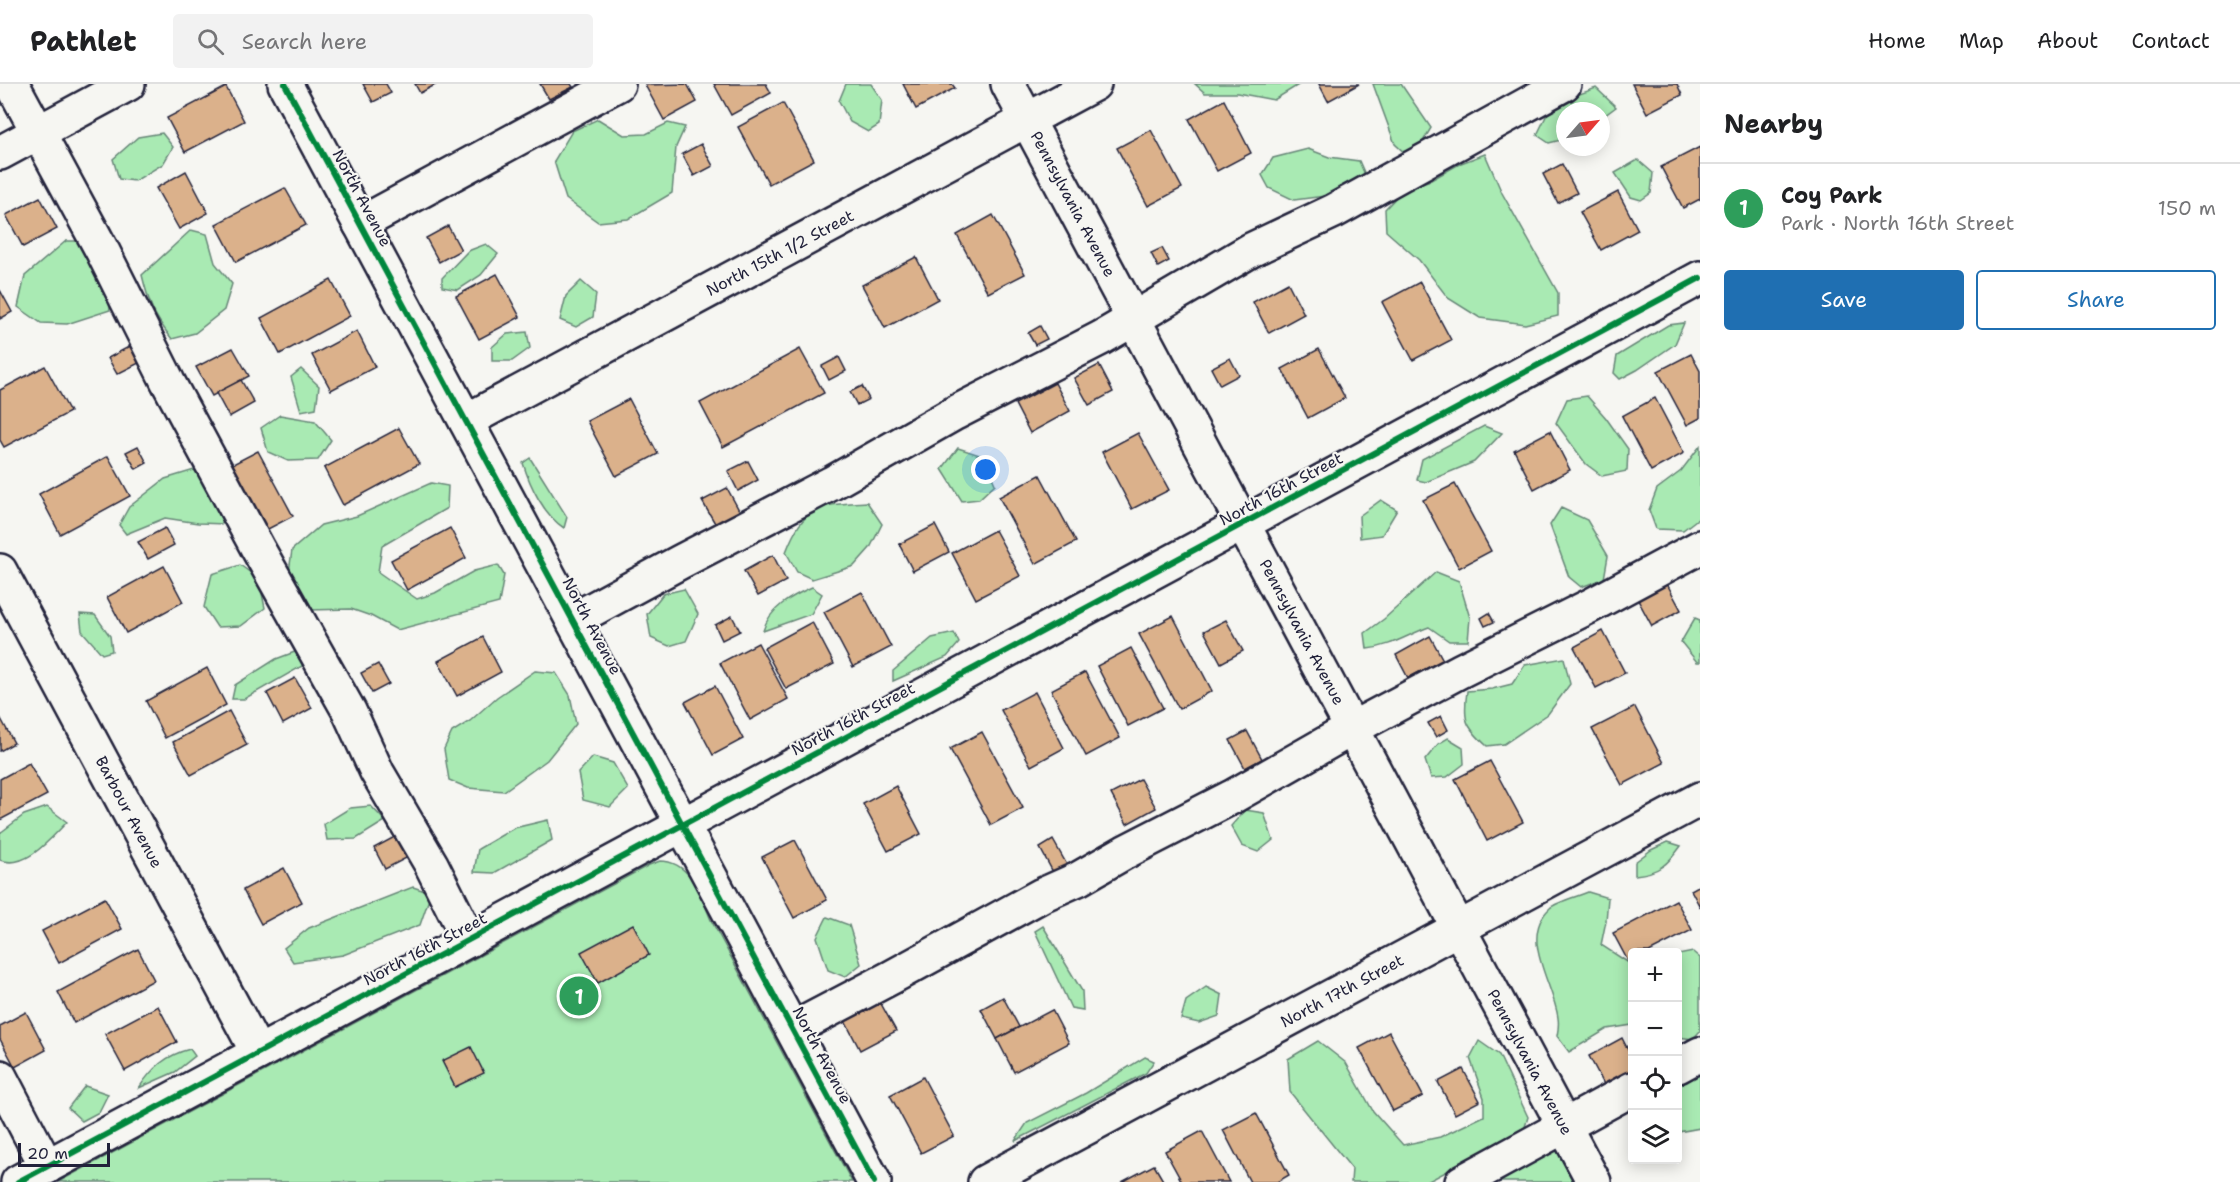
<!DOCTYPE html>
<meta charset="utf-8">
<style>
body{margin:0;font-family:"Shantell Sans",sans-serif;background:#f2f2f2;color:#202124}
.controls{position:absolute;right:18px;bottom:18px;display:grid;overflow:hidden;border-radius:6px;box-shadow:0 3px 15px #0003}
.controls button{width:54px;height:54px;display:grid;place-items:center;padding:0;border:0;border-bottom:2px solid #e0e0e0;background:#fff;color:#202124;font:30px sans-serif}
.compass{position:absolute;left:1556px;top:18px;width:54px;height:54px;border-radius:50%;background:#fff;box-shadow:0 3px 15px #0003;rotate:62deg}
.scale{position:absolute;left:18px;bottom:15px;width:92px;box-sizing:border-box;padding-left:6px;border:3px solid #22223b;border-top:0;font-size:16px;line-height:21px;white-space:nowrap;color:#22223b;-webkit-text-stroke:4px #f6f6f2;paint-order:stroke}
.you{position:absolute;left:986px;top:386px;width:21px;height:21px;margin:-15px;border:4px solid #fff;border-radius:50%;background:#1a73e8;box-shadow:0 0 0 9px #1a73e833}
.badge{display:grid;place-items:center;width:39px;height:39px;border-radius:50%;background:#1f6fb2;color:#fff;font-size:20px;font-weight:700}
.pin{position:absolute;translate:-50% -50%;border:3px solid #fff;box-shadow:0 2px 6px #0006}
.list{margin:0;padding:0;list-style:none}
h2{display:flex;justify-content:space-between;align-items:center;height:78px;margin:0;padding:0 24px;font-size:26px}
h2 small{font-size:20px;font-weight:400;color:#757577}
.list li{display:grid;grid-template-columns:39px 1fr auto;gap:18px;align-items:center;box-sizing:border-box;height:90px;padding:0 24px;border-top:2px solid #e0e0e0}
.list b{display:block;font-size:22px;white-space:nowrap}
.list p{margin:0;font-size:20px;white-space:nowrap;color:#757577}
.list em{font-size:20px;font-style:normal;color:#757577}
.actions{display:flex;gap:12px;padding:18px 24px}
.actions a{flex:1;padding:14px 0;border:2px solid #1f6fb2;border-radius:6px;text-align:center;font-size:21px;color:#1f6fb2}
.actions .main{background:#1f6fb2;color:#fff}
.icon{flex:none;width:33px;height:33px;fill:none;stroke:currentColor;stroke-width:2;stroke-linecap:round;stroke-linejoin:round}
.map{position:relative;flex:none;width:1700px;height:1098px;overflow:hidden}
header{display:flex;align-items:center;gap:36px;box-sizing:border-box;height:84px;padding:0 30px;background:#fff;border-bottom:2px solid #e0e0e0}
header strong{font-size:28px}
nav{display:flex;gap:33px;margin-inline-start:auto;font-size:21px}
.search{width:420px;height:54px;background:#f2f2f2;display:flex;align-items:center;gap:15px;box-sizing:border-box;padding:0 21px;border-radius:6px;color:#757577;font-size:22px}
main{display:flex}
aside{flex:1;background:#fff}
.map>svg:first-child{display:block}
</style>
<header>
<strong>Pathlet</strong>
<div class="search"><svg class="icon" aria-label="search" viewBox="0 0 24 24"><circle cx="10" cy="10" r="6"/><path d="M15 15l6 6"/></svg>Search here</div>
<nav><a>Home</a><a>Map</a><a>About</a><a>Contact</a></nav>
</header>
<main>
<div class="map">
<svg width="1700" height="1098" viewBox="0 0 1700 1098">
<rect width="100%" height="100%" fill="#f6f6f2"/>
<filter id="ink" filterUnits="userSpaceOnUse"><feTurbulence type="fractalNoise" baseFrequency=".0167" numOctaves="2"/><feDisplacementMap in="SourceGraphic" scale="12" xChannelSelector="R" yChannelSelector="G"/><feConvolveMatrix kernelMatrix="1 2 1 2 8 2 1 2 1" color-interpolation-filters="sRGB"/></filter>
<g filter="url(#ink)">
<g fill="#a9eab3" stroke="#668677" stroke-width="1.5">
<polygon points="846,0 871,0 882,16 879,41 868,48 850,38 839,17"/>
<polygon points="1195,0 1300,0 1274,16 1237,9 1205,9"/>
<polygon points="1373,0 1401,0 1431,44 1418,66 1407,71 1395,60"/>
<polygon points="1596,4 1616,23 1601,34 1601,27 1565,27 1565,55 1549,59 1537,51 1552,20"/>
<polygon points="598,35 624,51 646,50 668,39 685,43 676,63 672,109 628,135 598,138 566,115 554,77 572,47"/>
<polygon points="162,49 173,63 163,80 135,97 119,95 113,75 138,53"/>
<polygon points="1308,65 1329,73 1359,77 1366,93 1333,111 1294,116 1269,104 1262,91 1273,74"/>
<polygon points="1485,70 1502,109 1558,209 1558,232 1525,240 1480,234 1448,214 1419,176 1386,147 1385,125 1405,104 1431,96 1461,79"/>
<polygon points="1638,76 1653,89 1651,109 1641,116 1631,113 1615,89"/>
<path d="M 191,146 L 207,150 L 215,179 L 232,200 L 224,226 L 195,249 L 172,255 C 153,231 149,220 142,191 Z"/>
<polygon points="66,157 80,157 106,193 110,226 67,240 41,239 18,223 25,192"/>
<polygon points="486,160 498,170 481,191 458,206 442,203 442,194 468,167"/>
<polygon points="581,197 596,210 593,233 576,243 560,236 566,212"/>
<polygon points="1684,239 1675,260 1637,286 1620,295 1614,289 1617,272 1668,241"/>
<polygon points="527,248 530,264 512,277 492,277 492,263 507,250"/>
<polygon points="301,285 319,302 316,324 301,327 291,293"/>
<polygon points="1587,312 1606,334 1628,365 1627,387 1602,392 1586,380 1556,339 1567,315"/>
<polygon points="280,331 315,337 331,356 318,376 288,377 268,368 261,344"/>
<polygon points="1484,342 1502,349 1474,378 1426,398 1417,396 1422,375"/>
<polygon points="1700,362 1700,433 1683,446 1656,445 1649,426 1657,405 1681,387"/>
<polygon points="958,364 983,372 995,400 979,415 962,417 942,385"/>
<path d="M 530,374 L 567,433 L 564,444 C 544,431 530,402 523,379 Z"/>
<polygon points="194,386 217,408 225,440 198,439 165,434 126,450 119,441 129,423 165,395"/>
<polygon points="431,399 448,402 447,424 382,462 378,488 417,515 435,509 474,487 498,481 504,491 499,519 397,546 371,532 351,525 309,526 288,496 292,466 321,441 357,432"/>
<polygon points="1381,416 1397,426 1382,451 1360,454 1359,432"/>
<path d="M 867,418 L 882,440 L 870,464 L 854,482 L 812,495 L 797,488 L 786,468 C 805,419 820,421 867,418 Z"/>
<polygon points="1561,424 1587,436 1608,472 1604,495 1581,503 1569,493 1550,441"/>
<polygon points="240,481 259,495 265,524 241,542 217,543 204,523 212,490"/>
<path d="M 1436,488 L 1459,497 L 1470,534 L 1468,557 L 1449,557 L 1429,543 C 1407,551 1390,563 1367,565 L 1365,549 L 1384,535 Z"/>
<path d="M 812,503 L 822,510 L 811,530 L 763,547 C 769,524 792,512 812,503 Z"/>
<polygon points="684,505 698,530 686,557 669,562 651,554 647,530 663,510"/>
<polygon points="80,530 95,531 110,552 112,567 102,570 82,547"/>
<polygon points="1695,534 1700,536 1700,578 1697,578 1681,558"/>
<polygon points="954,549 959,559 947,573 893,597 893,587 932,554"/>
<polygon points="300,566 304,581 244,615 232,615 235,601 276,575"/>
<path d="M 1564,574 L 1570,600 L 1548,630 L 1504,660 L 1487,662 C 1465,642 1463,636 1467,607 L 1492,605 L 1512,600 L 1525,581 Z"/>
<polygon points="535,587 556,589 570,611 576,640 547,676 504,707 468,704 449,696 444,665 452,648 470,637 497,613"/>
<polygon points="1448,654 1463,663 1464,680 1447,693 1431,694 1425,676 1438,660"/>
<polygon points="593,673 613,679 628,705 610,723 583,716 578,689"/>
<polygon points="371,722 385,737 356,755 327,756 324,740 350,724"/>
<path d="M 47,723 L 67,738 C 51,754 26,786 0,776 L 0,749 L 24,731 Z"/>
<polygon points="1245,726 1264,729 1273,756 1258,768 1242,762 1231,742"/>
<polygon points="548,736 552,756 494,789 474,788 478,765 514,744"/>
<path d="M 1668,758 L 1681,762 C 1668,780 1659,789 1635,791 L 1635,778 L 1651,766 Z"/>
<path d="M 660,777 C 691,777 701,812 711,836 L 852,1098 L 58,1098 L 649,781 Z"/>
<polygon points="413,803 431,809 420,841 343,871 293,878 284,864 309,844"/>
<path d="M 1588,808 L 1608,814 L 1606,837 L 1601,861 L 1632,881 L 1632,941 L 1607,945 L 1569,968 L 1557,952 C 1558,947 1559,940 1558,934 C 1554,900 1518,854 1550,824 C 1556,818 1579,812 1588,808 Z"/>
<polygon points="827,833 849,841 861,880 845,893 828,886 817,853"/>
<polygon points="1043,842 1082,907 1083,926 1071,924 1035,847"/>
<polygon points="1693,868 1700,874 1700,947 1693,955 1678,953 1678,871"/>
<polygon points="1206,903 1222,911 1219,932 1199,939 1181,935 1186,917"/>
<polygon points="1318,957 1346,979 1373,1027 1403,1061 1440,1053 1484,1032 1484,1014 1470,974 1479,957 1499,971 1528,1033 1524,1046 1427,1098 1351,1098 1352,1085 1290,1008 1288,975"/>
<path d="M 190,965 L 195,972 L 175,988 L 139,1004 C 152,984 166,971 190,965 Z"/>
<polygon points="1145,973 1154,977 1146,989 1015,1057 1027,1039 1086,1009"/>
<polygon points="1700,986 1700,1044 1678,1048 1678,997"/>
<polygon points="85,1002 108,1010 99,1028 82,1037 68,1024"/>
<polygon points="1556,1065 1574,1098 1474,1098"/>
</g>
<g fill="#dbb18b" stroke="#22223b" stroke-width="1.5">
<polygon points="363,0 386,0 391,9 373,18"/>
<polygon points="415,0 437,0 420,9"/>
<polygon points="540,0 571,0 573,3 549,15"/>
<polygon points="687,0 697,18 664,36 645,1"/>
<polygon points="714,0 766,0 771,9 731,31"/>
<polygon points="903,0 952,0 955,4 916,25"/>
<polygon points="1319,0 1359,0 1328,17"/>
<polygon points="1632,0 1677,0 1682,11 1647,29"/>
<polygon points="226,3 244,37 185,68 167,34"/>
<polygon points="1224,16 1251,69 1217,87 1189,35"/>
<polygon points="783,19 814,76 769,100 738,43"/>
<polygon points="1151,46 1182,104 1148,122 1117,64"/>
<polygon points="701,60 713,82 694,92 682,70"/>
<polygon points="1700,63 1700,115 1683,124 1661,83"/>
<polygon points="1562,80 1577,109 1558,119 1543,90"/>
<polygon points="186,87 208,129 179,145 156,104"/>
<polygon points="285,104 306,141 236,178 216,140"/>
<polygon points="1618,108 1638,146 1601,166 1580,128"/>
<polygon points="40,113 57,145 23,163 6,131"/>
<polygon points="993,131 1025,190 988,209 957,151"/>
<polygon points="448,142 461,166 439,178 426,154"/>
<polygon points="1162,164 1169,177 1158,183 1151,169"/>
<polygon points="916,173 938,215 885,244 862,201"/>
<polygon points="497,190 520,233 479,255 456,212"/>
<polygon points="331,196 350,232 280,270 261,234"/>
<polygon points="1420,198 1451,256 1413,276 1382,218"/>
<polygon points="1288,199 1304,230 1269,249 1253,218"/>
<polygon points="0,206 12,228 0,235"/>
<polygon points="1040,242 1047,255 1035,261 1028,249"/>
<polygon points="357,247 375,283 331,306 312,271"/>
<polygon points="136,259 145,276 117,290 108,274"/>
<polygon points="233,264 249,292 212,312 196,283"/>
<polygon points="800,265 824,309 723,363 700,319"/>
<polygon points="1319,265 1345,314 1308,334 1282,285"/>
<polygon points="1691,270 1700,287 1700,334 1687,341 1658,287"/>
<polygon points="839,273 846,287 829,296 822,282"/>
<polygon points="1230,274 1239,291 1220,301 1211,284"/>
<polygon points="1099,281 1113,308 1089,321 1074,294"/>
<polygon points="45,282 70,328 4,363 0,356 0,306"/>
<polygon points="241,296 254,319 229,333 216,309"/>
<polygon points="1055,299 1070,327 1030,349 1015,320"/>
<polygon points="862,302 869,315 857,321 850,308"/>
<polygon points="1655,314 1684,369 1651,387 1622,332"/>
<polygon points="629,315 658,370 616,392 587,337"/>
<polygon points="399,344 419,380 343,421 324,384"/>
<polygon points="1550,347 1570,386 1534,405 1514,366"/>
<polygon points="1138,349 1169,406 1132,425 1102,368"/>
<polygon points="138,362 147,379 136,385 126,368"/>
<polygon points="258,367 293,432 266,446 231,381"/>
<polygon points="108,372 130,412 60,450 39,410"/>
<polygon points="748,377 758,396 738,407 728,387"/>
<polygon points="1040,391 1076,458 1035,480 999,413"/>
<polygon points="1455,400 1491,467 1459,484 1423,416"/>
<polygon points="727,404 740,428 716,441 702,417"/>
<polygon points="935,441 949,468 913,487 899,460"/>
<polygon points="165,444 174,461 148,475 138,458"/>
<polygon points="450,444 466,474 407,506 391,476"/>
<polygon points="995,446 1020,492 976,515 952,469"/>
<polygon points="773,471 786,497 758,512 744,487"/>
<polygon points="164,482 183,518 126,549 107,513"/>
<polygon points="1667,500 1681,526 1652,542 1638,516"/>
<polygon points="862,508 891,563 853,583 824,528"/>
<polygon points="1489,529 1494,538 1485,542 1481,534"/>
<polygon points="732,532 740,547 722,556 715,541"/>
<polygon points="1173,532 1212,607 1179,625 1139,550"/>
<polygon points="1226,536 1243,567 1221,579 1204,547"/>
<polygon points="812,538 834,580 786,605 764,564"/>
<polygon points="1603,547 1625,589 1596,604 1574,563"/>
<polygon points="1430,552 1443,576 1408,594 1396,571"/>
<polygon points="483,553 501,588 457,612 438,577"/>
<polygon points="758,559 788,615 750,636 720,579"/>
<polygon points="1131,564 1163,624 1128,642 1097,582"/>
<polygon points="378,580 389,600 372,609 361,589"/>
<polygon points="207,584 226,621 165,654 146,617"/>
<polygon points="1085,588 1120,654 1086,672 1051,606"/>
<polygon points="295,594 312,624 283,640 267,609"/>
<polygon points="715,602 743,655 713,671 685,618"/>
<polygon points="1035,608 1064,664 1031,682 1001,626"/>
<polygon points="1635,623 1664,679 1622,701 1592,645"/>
<polygon points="229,627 247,661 191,691 173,658"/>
<polygon points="1441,632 1448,646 1436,653 1428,639"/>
<polygon points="0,633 14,659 0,667"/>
<polygon points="1247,647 1262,675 1245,684 1230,656"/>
<polygon points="982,648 1023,724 991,741 950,665"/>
<polygon points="1490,677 1523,738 1487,757 1455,695"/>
<polygon points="29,679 47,711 0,736 0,695"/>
<polygon points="1140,695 1156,724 1127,740 1111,710"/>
<polygon points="896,702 921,750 888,767 863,720"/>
<polygon points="402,749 414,770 385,785 374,764"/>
<polygon points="795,756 827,816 794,834 762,773"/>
<polygon points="1053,756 1067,781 1053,788 1040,764"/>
<polygon points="284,784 302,818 261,840 243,806"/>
<polygon points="1700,801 1700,823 1691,806"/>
<polygon points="105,814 122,845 59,879 42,847"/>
<polygon points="1676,816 1692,846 1649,868 1632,868 1632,877 1629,879 1613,849"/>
<polygon points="633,840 649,871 598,899 581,868"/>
<polygon points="138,865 154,896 74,939 58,908"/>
<polygon points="1003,913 1019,943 997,955 981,925"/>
<polygon points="880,918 896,947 860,966 845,937"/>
<polygon points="158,922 177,958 125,987 105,950"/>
<polygon points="1052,926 1069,959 1014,988 997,955"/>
<polygon points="26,928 46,966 15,983 0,955 0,942"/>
<polygon points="1389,948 1423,1012 1393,1027 1359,964"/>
<polygon points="1622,954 1632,974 1632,992 1607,1006 1589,972"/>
<polygon points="471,963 484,989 455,1003 442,977"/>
<polygon points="1463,985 1480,1017 1455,1030 1438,998"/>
<polygon points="923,993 954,1052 921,1069 890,1011"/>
<polygon points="1256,1029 1289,1091 1277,1098 1250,1098 1223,1046"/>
<polygon points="1202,1047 1229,1098 1182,1098 1165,1067"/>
<polygon points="1154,1081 1164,1098 1122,1098"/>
</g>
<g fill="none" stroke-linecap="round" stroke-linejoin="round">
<g stroke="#22223b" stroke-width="38">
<g id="minor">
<polyline points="12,0 103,168 168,298 258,465 349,627 377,688 431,780 469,856"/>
<polyline points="285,0 874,1098"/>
<polyline points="1008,0 1594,1098"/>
<polyline points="0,69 128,0"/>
<polyline points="360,140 618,0"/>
<polyline points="466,337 1094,0"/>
<polyline points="0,487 258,969"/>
<polyline points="573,536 680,478 832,399 955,329 1101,254 1251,166 1334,127 1564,0"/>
<polyline points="793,945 892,893 1042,811 1078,795 1125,768 1232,713 1353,644 1460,587 1590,522 1700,463"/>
<polyline points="1678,982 1700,970"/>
<polyline points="0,993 47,1083"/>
<polyline points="18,1098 1700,194"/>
<polyline points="985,1098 1700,715"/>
<polyline points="1462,1098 1632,1005"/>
</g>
</g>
<use href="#minor" stroke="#f6f6f2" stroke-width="33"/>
<g stroke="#f6f6f2" stroke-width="10">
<g id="cycleway">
<polyline points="285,0 874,1098"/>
<polyline points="18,1098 1700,194"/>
</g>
</g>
<use href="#cycleway" stroke="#00873e" stroke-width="6"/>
</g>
</g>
<g text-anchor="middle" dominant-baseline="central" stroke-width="4.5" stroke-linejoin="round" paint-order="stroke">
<g font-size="16" fill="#22223b" stroke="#f6f6f2">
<text transform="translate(362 114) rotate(62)">North Avenue</text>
<text transform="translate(1073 120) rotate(62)">Pennsylvania Avenue</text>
<text transform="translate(780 169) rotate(-28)">North 15th 1/2 Street</text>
<text transform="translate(1281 405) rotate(-28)">North 16th Street</text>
<text transform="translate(592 542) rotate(62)">North Avenue</text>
<text transform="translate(1302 548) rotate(62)">Pennsylvania Avenue</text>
<text transform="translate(853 635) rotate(-28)">North 16th Street</text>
<text transform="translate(129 728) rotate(62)">Barbour Avenue</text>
<text transform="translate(425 865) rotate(-28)">North 16th Street</text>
<text transform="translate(1342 907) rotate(-28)">North 17th Street</text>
<text transform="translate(822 971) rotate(62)">North Avenue</text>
<text transform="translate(1530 978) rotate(62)">Pennsylvania Avenue</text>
</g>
</g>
</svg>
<div class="controls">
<button>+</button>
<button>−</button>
<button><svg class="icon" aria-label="locate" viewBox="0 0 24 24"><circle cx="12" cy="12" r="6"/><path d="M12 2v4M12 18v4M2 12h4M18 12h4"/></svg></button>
<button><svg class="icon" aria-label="layers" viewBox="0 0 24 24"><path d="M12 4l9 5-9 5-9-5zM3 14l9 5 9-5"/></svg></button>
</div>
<svg class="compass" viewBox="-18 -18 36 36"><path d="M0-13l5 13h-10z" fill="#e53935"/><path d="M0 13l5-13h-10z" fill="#757577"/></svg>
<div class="scale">20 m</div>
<div class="you"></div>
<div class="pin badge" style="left:579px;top:912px;background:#2e9e5b">1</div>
</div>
<aside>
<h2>Nearby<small></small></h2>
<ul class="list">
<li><span class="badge" style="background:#2e9e5b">1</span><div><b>Coy Park</b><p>Park · North 16th Street</p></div><em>150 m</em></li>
</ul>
<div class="actions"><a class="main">Save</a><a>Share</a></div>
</aside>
</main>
